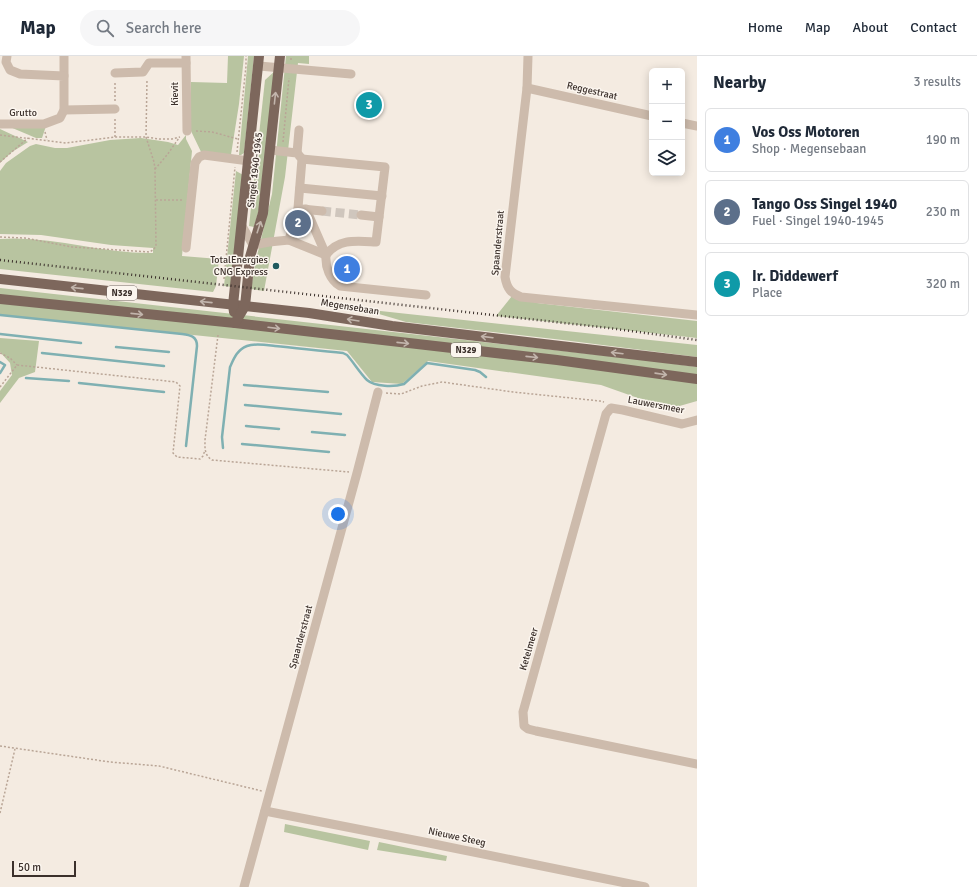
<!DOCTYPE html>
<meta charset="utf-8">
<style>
body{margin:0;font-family:Signika,sans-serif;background:#f6f6f7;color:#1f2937}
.controls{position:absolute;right:12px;top:12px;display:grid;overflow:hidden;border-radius:6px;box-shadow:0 2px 10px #0003}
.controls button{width:36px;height:36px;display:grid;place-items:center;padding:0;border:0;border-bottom:1px solid #e0e1e3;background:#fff;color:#1f2937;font:20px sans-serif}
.scale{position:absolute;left:12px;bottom:10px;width:64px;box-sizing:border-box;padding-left:4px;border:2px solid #3b302b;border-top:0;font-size:11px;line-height:14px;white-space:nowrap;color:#3b302b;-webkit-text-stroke:3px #fbf5ee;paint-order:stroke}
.you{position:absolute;left:338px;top:458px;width:14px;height:14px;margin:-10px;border:3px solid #fff;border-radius:50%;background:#1a73e8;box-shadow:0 0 0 6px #1a73e833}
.badge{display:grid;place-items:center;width:26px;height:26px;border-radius:50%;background:#0b8043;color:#fff;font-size:13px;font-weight:700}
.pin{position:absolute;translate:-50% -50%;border:2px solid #fff;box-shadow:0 1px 4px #0006}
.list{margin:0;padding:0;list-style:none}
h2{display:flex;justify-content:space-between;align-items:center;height:52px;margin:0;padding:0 16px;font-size:17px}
h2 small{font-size:13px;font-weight:400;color:#747a83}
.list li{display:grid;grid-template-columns:26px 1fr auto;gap:12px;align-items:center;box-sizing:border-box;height:64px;margin:0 8px 8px;padding:0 8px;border:1px solid #e0e1e3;border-radius:6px}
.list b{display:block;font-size:15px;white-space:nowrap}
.list p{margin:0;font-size:13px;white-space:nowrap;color:#747a83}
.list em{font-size:13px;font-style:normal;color:#747a83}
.icon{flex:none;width:22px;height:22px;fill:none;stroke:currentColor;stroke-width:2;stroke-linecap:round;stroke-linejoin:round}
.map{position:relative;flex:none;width:697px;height:831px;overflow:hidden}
header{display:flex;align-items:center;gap:24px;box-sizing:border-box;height:56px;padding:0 20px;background:#fff;border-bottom:1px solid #e0e1e3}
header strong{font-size:19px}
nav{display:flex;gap:22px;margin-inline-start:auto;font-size:14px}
.search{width:280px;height:36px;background:#f6f6f7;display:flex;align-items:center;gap:10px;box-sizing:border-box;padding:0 14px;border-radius:22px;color:#747a83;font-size:15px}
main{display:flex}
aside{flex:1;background:#fff}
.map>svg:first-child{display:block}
</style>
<header>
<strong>Map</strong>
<div class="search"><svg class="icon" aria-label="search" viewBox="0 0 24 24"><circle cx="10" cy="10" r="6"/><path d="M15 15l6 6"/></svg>Search here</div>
<nav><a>Home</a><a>Map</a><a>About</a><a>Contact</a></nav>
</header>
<main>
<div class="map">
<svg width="697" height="831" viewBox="0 0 697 831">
<rect width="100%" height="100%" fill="#f4ebe1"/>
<g fill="#b8c4a0">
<polygon points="228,0 244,0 239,48 230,105 204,102 191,75 191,26 227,27"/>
<polygon points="248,0 254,0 244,97 241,99 239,99"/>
<polygon points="286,0 309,0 309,8 298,7 285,121 264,235 251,233 255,208 272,138"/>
<polygon points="276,14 265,132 254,171 249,170 265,24"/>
<polygon points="46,70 42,82 36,82 10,71"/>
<polygon points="0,73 28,86 12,96 0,107"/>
<path d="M 186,79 L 186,83 L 192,95 L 182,200 L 219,203 L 216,230 L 213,236 L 0,213 L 0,183 C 51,179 102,198 153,197 L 153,192 L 111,189 L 41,179 L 0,178 L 0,115 L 6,107 L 30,90 L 36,88 L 55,92 L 67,92 L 110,84 L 141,82 L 168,86 L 178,89 Z"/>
<polygon points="236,115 245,120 232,231 224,230"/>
<polygon points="0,232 653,305 697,311 697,345 669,353 601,329 428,305 402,328 372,326 347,295 0,259"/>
<polygon points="512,240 537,247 697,265 697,282 496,260"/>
<polygon points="362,253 697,289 697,301 563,284 406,266"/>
<polygon points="0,282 39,285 35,316 19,322 0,347 0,335 12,319 10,307 0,296"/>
<polygon points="285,768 370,785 368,794 284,776"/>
<polygon points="379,786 447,800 446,805 377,794"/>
</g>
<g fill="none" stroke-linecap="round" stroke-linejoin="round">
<g stroke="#7fb0b2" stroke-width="2.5">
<path d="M 0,259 L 182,278 C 190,279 197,280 197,290 L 186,390"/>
<polyline points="0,278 81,287"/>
<polyline points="116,291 169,296"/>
<polyline points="42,297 164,310"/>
<polyline points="0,306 5,309 0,317"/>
<polyline points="26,322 69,325"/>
<polyline points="79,327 164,336"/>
<polyline points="244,329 328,336"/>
<polyline points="245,349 341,358"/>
<polyline points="246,370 279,373"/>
<polyline points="312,376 345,379"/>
<polyline points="242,388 329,396"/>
<path d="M 223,392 L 222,381 L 230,311 C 234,302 237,294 247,290 C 255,287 266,289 275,290 C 297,292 320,295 343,297 L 347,299 C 354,307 360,317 367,324 C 375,331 394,331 404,328 L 427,307 L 475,314 L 480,316 L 486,321"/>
</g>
<polyline stroke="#cfc6bd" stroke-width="9" stroke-dasharray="9 4.5" stroke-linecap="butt" points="322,155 361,159"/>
<g stroke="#b9a596" stroke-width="1.5" stroke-dasharray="2 2" stroke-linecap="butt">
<polyline points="291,4 291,0"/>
<polyline points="115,45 115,25"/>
<polyline points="196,75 212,76 238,83"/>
<polyline points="45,76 47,84"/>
<polyline points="0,79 66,87 115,81 146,81 159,83 172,83 180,81"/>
<polyline points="115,81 115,61"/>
<polyline points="283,86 289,22"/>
<polyline points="237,96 246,10 246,0"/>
<polyline points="0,106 28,82"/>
<polyline points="155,113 167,99 179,82"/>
<polyline points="156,144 182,144"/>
<polyline points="0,181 25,182 72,191 150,196 154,193 156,190 155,113 154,106 146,81 147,23"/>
<polyline points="224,223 235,111"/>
<path d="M 218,279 L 205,384 C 205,392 204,399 212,404 L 349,416"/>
<polyline points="0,297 10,302 17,309"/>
<polyline points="0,331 17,309 176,326 180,330 173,397 177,401 200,403 203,400 205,394"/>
<polyline points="386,337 401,338 422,330 442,326 513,336 600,345 604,346"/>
<polyline points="0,690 110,706 159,710 262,735"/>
<polyline points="0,757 15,693"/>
</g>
<g stroke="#cdbbac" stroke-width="9">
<polyline points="64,0 64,20"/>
<polyline points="186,0 187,75"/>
<path d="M 528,0 L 527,32 L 505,221 C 507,233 511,237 521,241 L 697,259"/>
<polyline points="259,10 351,18"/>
<polyline points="115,17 143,16 149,7 186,7"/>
<polyline points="527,32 652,60"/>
<polyline points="64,54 115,53"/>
<polyline points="682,67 697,70"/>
<polyline points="0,68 44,68 60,62 64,54 64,20 20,18 10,14 6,6 7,0"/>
<polyline points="297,97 299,74"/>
<polyline points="302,103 385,111 379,161 361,159"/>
<polyline points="300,132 382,140"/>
<polyline points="302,153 322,155"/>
<path d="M 306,153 L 326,199 C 325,211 330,224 340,230 L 426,239"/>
<polyline points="242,170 253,189 269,186 289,184 298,152 302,103 297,97 270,94"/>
<path d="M 289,184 L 326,199 C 339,182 357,185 376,186 L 379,161"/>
<polyline points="186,192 195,107 199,101 204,99 249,105"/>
<polyline points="697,364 682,368 623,354 611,352 606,358 523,656 524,670 528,673 536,675 697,708"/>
<polyline points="265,755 429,787 645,831"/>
<polyline points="244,831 357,417 378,336"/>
</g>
<g stroke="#7d675c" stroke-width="10">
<polyline points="0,223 309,257 392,270 697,306"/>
<polyline points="0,243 235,267 557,304 697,323"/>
<polyline points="234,256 233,249 259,0"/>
<polyline points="235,267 245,250 250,201 263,157 280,0"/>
</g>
<polyline stroke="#3b302b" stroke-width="2.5" stroke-dasharray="1 3" stroke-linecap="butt" points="0,204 609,272 697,284"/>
</g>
<defs><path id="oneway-shaft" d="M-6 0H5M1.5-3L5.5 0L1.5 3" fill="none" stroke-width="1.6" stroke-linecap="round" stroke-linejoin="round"/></defs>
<g stroke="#c2b5ac">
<use href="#oneway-shaft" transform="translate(275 42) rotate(-84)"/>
<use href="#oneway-shaft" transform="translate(259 171) rotate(-72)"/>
<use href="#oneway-shaft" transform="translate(77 232) rotate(-174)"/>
<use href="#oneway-shaft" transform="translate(206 246) rotate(-174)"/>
<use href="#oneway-shaft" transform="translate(137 258) rotate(6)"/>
<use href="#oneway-shaft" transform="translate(353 264) rotate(-171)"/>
<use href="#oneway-shaft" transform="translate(274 272) rotate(7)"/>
<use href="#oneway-shaft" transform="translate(487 281) rotate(-173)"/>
<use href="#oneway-shaft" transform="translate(403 287) rotate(6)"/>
<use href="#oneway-shaft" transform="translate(617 297) rotate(-173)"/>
<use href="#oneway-shaft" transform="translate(532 301) rotate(6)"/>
<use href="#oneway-shaft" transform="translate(661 318) rotate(8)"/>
</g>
<circle fill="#1f5a5e" stroke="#fbf5ee" stroke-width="1.5" cx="276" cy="210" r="4"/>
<g text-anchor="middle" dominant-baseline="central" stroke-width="3" stroke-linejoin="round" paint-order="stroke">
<g fill="#fbf5ee" stroke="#756b66" stroke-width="1">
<rect x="107" y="230" width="30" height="14" rx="3"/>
<rect x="451" y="287" width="30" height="14" rx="3"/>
</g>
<g font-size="9" font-weight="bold" fill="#3b302b">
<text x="122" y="237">N329</text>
<text x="466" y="294">N329</text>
</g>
<g font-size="10" fill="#3b302b" stroke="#fbf5ee">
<text transform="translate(592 35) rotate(13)">Reggestraat</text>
<text transform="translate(175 38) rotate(-90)">Kievit</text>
<text x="23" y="57">Grutto</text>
<text transform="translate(255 114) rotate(-84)">Singel 1940-1945</text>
<text transform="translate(498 187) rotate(-85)">Spaanderstraat</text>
<text transform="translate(350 251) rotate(9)">Megensebaan</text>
<text transform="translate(656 349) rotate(11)">Lauwersmeer</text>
<text transform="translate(301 581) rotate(-75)">Spaanderstraat</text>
<text transform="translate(529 593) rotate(-74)">Ketelmeer</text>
<text transform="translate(457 781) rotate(12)">Nieuwe Steeg</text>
</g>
<g font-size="10" fill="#3b302b" stroke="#fbf5ee" text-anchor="end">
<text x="268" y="204">TotalEnergies<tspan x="268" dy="12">CNG Express</tspan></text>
</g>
</g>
</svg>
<div class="controls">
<button>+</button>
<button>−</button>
<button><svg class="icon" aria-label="layers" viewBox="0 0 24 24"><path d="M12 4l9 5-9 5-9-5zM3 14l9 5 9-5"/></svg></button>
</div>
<div class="scale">50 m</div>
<div class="you"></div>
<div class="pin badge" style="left:347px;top:213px;background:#3f7fe0">1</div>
<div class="pin badge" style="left:298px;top:167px;background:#5c6f8a">2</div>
<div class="pin badge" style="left:369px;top:49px;background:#0f9aa8">3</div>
</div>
<aside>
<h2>Nearby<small>3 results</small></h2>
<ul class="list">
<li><span class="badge" style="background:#3f7fe0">1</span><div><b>Vos Oss Motoren</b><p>Shop · Megensebaan</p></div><em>190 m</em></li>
<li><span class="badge" style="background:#5c6f8a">2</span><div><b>Tango Oss Singel 1940</b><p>Fuel · Singel 1940-1945</p></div><em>230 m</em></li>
<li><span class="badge" style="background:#0f9aa8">3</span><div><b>Ir. Diddewerf</b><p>Place</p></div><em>320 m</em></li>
</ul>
</aside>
</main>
